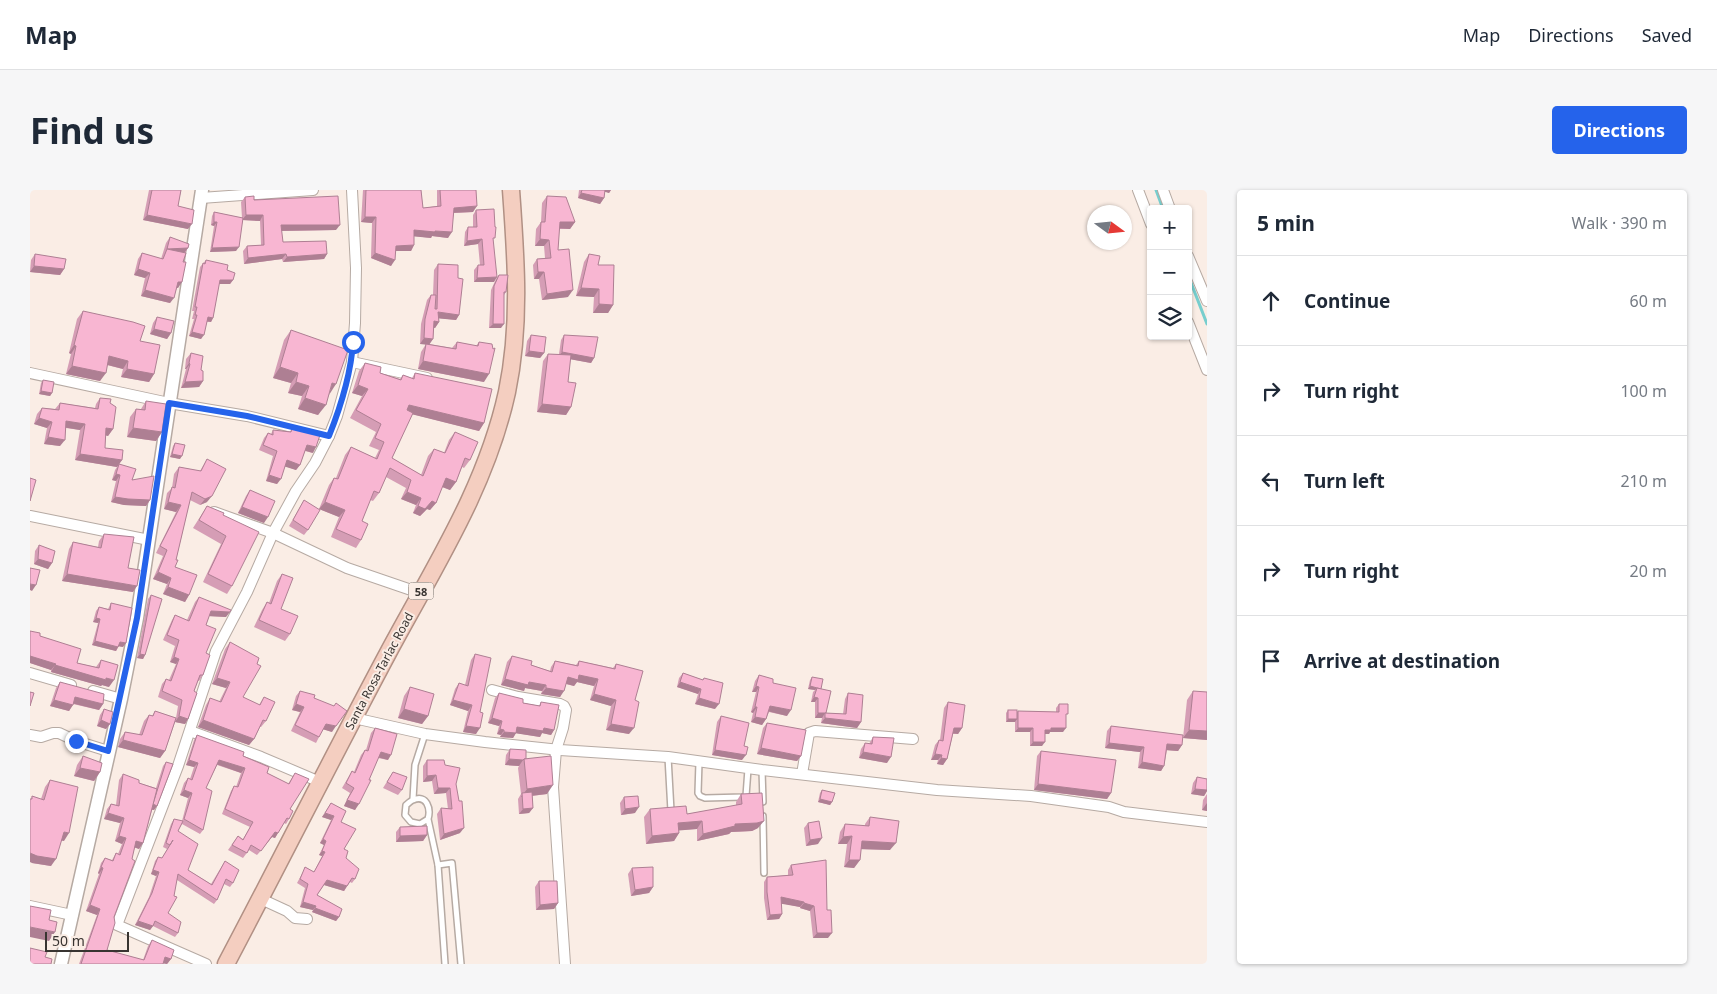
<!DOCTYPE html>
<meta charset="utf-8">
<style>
body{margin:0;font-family:"Noto Sans",sans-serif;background:#f6f6f7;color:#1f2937}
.controls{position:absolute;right:15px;top:15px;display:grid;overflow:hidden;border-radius:5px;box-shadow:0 1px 4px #0004}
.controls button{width:45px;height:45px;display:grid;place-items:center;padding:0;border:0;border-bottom:1px solid #e0e1e3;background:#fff;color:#1f2937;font:25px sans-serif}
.compass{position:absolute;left:1057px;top:15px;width:45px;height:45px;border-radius:50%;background:#fff;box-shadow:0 1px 4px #0004;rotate:105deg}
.scale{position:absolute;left:15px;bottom:12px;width:84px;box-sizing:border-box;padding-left:5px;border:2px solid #383431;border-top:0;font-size:14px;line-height:18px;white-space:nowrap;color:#383431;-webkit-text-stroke:4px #faede5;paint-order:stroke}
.stop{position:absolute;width:15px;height:15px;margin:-11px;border:4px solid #2563eb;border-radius:50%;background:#fff}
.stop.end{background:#2563eb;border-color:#fff;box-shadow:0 1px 5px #0008}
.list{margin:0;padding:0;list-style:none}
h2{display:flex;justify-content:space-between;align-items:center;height:65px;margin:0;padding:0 20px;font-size:21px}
h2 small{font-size:16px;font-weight:400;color:#747a83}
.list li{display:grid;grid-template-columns:32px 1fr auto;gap:15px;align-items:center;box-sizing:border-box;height:90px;padding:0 20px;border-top:1px solid #e0e1e3}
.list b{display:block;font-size:19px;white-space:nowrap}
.list em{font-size:16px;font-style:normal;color:#747a83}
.icon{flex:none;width:28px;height:28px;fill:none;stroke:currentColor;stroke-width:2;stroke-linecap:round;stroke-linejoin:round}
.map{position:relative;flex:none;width:1177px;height:774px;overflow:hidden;border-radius:5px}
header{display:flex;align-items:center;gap:30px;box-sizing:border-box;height:70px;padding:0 25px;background:#fff;border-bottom:1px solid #e0e1e3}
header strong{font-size:24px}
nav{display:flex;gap:28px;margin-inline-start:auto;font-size:18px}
.intro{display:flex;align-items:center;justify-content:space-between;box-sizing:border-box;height:120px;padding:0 30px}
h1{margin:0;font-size:35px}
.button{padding:12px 22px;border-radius:5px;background:#2563eb;color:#fff;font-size:18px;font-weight:700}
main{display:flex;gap:30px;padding:0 30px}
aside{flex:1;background:#fff;border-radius:5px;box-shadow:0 1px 4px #0004}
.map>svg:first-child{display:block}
</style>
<header>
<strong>Map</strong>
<nav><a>Map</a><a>Directions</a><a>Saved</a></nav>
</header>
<div class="intro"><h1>Find us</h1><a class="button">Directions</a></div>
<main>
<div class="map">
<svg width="1177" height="774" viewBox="0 0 1177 774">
<rect width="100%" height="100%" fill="#faede5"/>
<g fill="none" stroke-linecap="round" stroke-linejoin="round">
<g stroke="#77cece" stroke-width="3">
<polyline points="1126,0 1133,19"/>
<polyline points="1158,85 1177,134"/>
</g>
<g stroke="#b6aaa3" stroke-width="8">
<g id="service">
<polyline points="638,567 641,621"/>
<polyline points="669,572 668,603 670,606 675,608 713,607 716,606 718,579"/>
<polyline points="732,580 733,612"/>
<polyline points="383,609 385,575 395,544"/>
<polyline points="733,626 734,683"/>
<path d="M 398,629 L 390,634 L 381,632 L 375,625 L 376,615 C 379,613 380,611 383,610 C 397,604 401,619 398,629 L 408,675 L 415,774"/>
<polyline points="408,675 422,673 431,774"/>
</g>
</g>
<g stroke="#b6aaa3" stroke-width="12">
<g id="minor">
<polyline points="1108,0 1121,34"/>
<polyline points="1133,0 1140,19"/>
<polyline points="171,8 283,0"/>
<polyline points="1158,66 1177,111"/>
<polyline points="1158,132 1177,180"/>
<polyline points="322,172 397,188"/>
<polyline points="0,183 139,213 217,226 299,246"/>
<polyline points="184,322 243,343 317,378 390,403"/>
<polyline points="0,326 119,350"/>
<polyline points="0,483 41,495"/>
<polyline points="462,500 488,507 530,514 534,516 536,520 533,538 526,560 523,597 535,774"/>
<polyline points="63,501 91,509"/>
<polyline points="324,528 395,544 455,552 530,560 638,567 732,580 907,600 1001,606 1079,617 1094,622 1177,632"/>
<polyline points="160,541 231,567 290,592"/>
<polyline points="0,545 11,547 23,543 29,543 46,551 78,561"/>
<polyline points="772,584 779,543 785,541 883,549"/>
<polyline points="231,709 257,721 265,728 277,729"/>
<polyline points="0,716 42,725"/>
<polyline points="176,774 87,735 148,576 186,461 217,402 243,343 266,301 285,273 299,246 307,226 322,172 325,133 326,78 322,0"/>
</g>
</g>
<g stroke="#b6aaa3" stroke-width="15">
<polyline id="tertiary" points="31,774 91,509 107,428 172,0"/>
</g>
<g stroke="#b19084" stroke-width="19">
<path id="trunk" d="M 196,774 C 251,670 303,566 358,463 C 404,377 456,298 477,202 C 491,135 486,68 481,0"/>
</g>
<use href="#service" stroke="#fff" stroke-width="5"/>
<use href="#minor" stroke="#fff" stroke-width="10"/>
<use href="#tertiary" stroke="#fff" stroke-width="12"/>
<use href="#trunk" stroke="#f4cec0" stroke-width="16"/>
</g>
<g fill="#d59db5">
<polygon points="119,0 151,0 148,16 158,39 113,30"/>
<polygon points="333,0 391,0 393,18 407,16 407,0 446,0 443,22 424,23 418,48 402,46 401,48 384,46 384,55 381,61 366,61 361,76 341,68 342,33 331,32"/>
<polygon points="549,0 581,0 579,3 575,1 574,8 570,14 548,8"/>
<polygon points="517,6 545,32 540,39 529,39 528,60 538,107 512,110 509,89 504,89 503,75 507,69 515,68 514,56 505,56 506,39 511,32 512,13"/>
<polygon points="215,7 306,40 251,41 253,52 297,64 294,69 253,72 252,69 214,74 213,61 217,56 231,55 230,31 213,30 206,61 180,62 184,36 181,35 182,26 184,22 212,28 211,12"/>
<polygon points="446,20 463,51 464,92 444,92 444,80 448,75 450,75 448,54 434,56 435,42 438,37 443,37 443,25"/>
<polygon points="140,47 158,58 155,63 148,98 147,98 140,113 111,106 115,88 104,85 108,69 112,63 131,69 136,53"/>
<polygon points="5,64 34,79 30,85 0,82 1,70"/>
<polygon points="559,64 568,75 583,115 578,123 563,123 564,107 546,106 554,72"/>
<polygon points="176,70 197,80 203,90 200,94 189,94 183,128 181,132 177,132 171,149 159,146 164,129 162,129 164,121 162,121 170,77"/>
<polygon points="408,74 428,88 429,125 426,130 409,128 409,132 405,138 404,137 403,149 399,154 422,158 427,152 446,156 449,152 454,192 388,179 391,162 396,154 390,154 391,134 397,110 401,105 403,105 404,80"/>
<polygon points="469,85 476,102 474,105 471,138 459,138 461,100 466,89"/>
<polygon points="53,121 110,151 124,184 119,192 91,187 93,179 77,175 70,191 36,184 41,164 39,163 47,129"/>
<polygon points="127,127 141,143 137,149 120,144 123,133"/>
<polygon points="261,140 299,205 288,225 268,219 272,206 258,203 261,193 243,188 254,150"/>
<polygon points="501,145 514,163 510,168 495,166 497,151"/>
<polygon points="534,145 564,168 561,173 540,169 538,192 541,217 536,225 507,222 513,171 518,164 529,164 531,150"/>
<polygon points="161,163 171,180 173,191 169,197 151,198 156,179 155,179 156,169"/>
<polygon points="335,173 350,183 370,189 373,185 382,188 385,183 454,233 449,241 382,224 362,268 391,285 398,266 404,259 414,263 419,250 425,242 440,270 434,278 432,277 426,292 420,300 412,297 406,313 400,320 397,319 390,326 383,323 386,315 371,309 376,298 356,287 349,303 343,311 340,310 332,331 331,350 326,358 301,347 309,327 289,319 299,295 304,288 306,288 315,265 321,257 345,268 349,260 339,256 346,242 320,228 332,206 322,203 329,181"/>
<polygon points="13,190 22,203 20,206 9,204 11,193"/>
<polygon points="70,208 80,213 83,239 78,246 75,245 75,258 92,270 87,277 45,270 50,240 36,238 30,256 14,254 17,238 4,234 7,224 12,218 25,219 30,213 65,218 66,214"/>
<polygon points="116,211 132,242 126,251 97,247 100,227 106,219 111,219"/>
<polygon points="262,238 283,263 275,261 270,275 266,280 255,276 247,294 236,291 243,266 229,260 234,248 238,243 241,244 243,240 260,242"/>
<polygon points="145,253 150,269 140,267 143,256"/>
<polygon points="177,269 177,312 170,315 160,310 146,370 145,377 159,405 155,412 133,404 137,394 123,389 133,366 126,363 146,322 134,319 137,303 142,298 144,284 149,277 170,281"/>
<polygon points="89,274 120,310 116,316 94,315 81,312 86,291 82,290 85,280"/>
<polygon points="220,300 234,333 208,323 216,306"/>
<polygon points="274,310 278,340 274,345 259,336"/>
<polygon points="177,316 193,325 202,396 197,404 173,392 191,354 163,338"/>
<polygon points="74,344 98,378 103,402 32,391 39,359 43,352 68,357 69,351"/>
<polygon points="9,355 22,373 18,379 4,374 5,361"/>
<polygon points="252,384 251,419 260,444 255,451 224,437 232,420 237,412 239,413 247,391"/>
<polygon points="121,405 115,465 113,469 107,468 118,409"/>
<polygon points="169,407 196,427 179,426 176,435 176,463 173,485 169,491 168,491 164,501 158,529 155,534 145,532 135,561 130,568 88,557 90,549 95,542 109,545 114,531 119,525 122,526 125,521 146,528 148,516 128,507 132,494 136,489 139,490 146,474 140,472 145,456 133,450 142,430 145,425 157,430 165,412"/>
<polygon points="81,413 93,457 89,456 86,461 62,455 68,433 63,432 66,421 69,417 78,419"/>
<polygon points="0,441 10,446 47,473 66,477 71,470 79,497 72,495 71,496 21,482 21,480 0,473"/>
<polygon points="200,452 213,507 229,515 234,507 236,531 231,537 230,537 224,549 219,555 168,537 176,515 180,508 189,512 196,498 182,494 195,459"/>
<polygon points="445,464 450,522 446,544 433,542 438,521 420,515 425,499 429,493 435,495 441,470"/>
<polygon points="482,466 501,475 520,481 521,477 525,471 546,475 549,471 583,478 586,474 605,510 599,544 576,540 581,516 560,510 564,496 547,492 544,496 536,494 530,507 511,504 512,501 495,498 494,501 471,495 477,472"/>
<polygon points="653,483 673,490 674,488 685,519 665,514 668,504 647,497 649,488"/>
<polygon points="729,485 743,493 757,526 739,522 736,529 732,535 721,532 723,523 721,522 726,502 722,502 725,491"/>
<polygon points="782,487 791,499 796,523 813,524 815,509 818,503 831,532 827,538 791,533 792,528 785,528 785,512 781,512 783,502 785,500 778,499 780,490"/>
<polygon points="30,492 73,514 69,520 43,514 39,521 20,516 26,498"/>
<polygon points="380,497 398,526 392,534 368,528 374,506"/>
<polygon points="270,501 284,508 302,542 293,539 286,553 261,541 270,522 262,520 266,506"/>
<polygon points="1163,501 1177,550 1153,548 1157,510"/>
<polygon points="469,503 493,513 509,516 511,512 524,540 521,545 512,543 510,547 486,543 483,548 470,547 471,545 467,544 469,536 458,533 465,508"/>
<polygon points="918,512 932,538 928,544 923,544 917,569 913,575 907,574 908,570 901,570 905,555 909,550 910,550 914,518"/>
<polygon points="1029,514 1036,527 1033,542 1020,542 1019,544 1015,544 1012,556 1000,556 1000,542 985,542 985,531 976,532 976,523 978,520 987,522 988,521 1026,522 1026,518"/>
<polygon points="74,519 80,534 76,539 67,536 70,525"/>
<polygon points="691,526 714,556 712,570 682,565 687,532"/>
<polygon points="737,533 771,566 767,571 727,564 733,538"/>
<polygon points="1081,536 1152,555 1148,561 1137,560 1134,576 1131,581 1108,578 1110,562 1075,558 1077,541"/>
<polygon points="345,538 358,570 348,568 325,620 314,616 320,603 312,598 322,581 324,582 331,565 335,560 336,560 341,543"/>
<polygon points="167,545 213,566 237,583 258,594 265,583 259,629 256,634 254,633 245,648 242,647 227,665 219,660 213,668 198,660 208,646 213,649 220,637 192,624 201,601 204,596 206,597 211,583 187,575 176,598 173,640 170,644 152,634 148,641 158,680 181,694 195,671 203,693 200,697 194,694 187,710 184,714 147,690 138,723 148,743 145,747 123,736 120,740 105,735 119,707 126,686 121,684 125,671 128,667 132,668 139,656 137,659 133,657 141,634 144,629 152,631 158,608 150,605 154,593 158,588 160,589 164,577 156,575 164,550"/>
<polygon points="843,547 857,573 829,568 831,559 835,553 839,554"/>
<polygon points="480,559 496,569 517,604 502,606 503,618 499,623 489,624 488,609 491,604 488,578 489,576 475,575 476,565"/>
<polygon points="1011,561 1081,603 1077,609 1004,600 1007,566"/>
<polygon points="53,566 70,582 64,591 44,586 47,575"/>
<polygon points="397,570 415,575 426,594 430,643 410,650 407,624 411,618 418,619 416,603 404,604 402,591 393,592 393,576"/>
<polygon points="136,572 127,616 124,620 122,620 113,653 109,659 105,657 84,727 77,760 113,770 118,756 122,750 141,769 137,774 133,773 133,774 49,774 67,725 56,721 69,684 68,683 71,673 75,668 82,670 86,663 88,664 92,654 85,651 90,633 74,629 77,619 81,614 86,615 89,590 93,584 109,593 126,598 133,576"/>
<polygon points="363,582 372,600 368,605 353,598"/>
<polygon points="1167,587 1177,589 1177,601 1174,606 1161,604 1163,593"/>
<polygon points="20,590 34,651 31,650 21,676 2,673 1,609 2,606 11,609 15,597"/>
<polygon points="792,600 802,612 800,615 788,612 790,603"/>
<polygon points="711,604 728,638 722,641 701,642 699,644 667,651 667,639 649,640 649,643 644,651 616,654 614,627 620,619 657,624 706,616 706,612"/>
<polygon points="1177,604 1177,621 1172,620 1173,610"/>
<polygon points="594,607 605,623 591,625 590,613"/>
<polygon points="301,613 311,632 316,668 325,689 322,693 320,692 314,701 294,695 287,705 309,727 306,731 282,722 283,720 270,717 275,698 267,693 273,682 275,677 284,682 292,666 289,665 294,655 290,653 301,630 292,627"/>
<polygon points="840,627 860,660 831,659 830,670 824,678 814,677 817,654 808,654 810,642 815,634 835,636 835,634"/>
<polygon points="778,633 788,654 776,656 774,638"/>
<polygon points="370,637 397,645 393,651 366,652 366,642"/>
<polygon points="761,675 797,720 798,748 783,748 780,721 770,718 770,717 751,713 752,724 749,729 737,730 734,708 734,692 737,687 758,685 758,680"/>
<polygon points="602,678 623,697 619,703 601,706 598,684"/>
<polygon points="509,691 528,713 524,719 506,720 505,697"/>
</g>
<g fill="#ae7f93">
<polygon points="573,0 581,0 579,3 572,1"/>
<polygon points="551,3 574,8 570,14 548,8"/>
<polygon points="447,16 443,22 420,23 424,18"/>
<polygon points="117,25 162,34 158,39 113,30"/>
<polygon points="216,25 233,25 230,31 212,30"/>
<polygon points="335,27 346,27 342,33 331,32"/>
<polygon points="184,32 187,32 184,36 181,35"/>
<polygon points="530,32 545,32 540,39 525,38"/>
<polygon points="251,35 310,35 306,40 247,41"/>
<polygon points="384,40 405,41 422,42 418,48 402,46 401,48 380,46"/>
<polygon points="452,49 448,54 434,56 437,51"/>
<polygon points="510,49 519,50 514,56 505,56"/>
<polygon points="384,55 381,61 362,61 366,56"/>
<polygon points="209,57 206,61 180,62 182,58"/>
<polygon points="158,58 154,63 137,59 133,64 137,59"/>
<polygon points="345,63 365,70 361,76 341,68"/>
<polygon points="256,64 252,69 214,74 218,68"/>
<polygon points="297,64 294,69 253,72 257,67"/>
<polygon points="4,76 34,79 30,85 0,82"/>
<polygon points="108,79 120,83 115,88 104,85"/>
<polygon points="508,82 514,82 509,89 504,89"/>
<polygon points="467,87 464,92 444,92 447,88"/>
<polygon points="190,90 203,90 200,94 187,94"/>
<polygon points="148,92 152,92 148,98 144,97"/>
<polygon points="551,98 569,99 564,107 546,106"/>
<polygon points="115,100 144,108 140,113 111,106"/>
<polygon points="543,100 538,107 512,110 517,104"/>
<polygon points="569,114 583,115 578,123 563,123"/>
<polygon points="408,122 429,125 426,130 404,128"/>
<polygon points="178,127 183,128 181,132 176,131"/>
<polygon points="404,131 409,132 405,138 400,137"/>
<polygon points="463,134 474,134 471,138 459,138"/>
<polygon points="124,139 141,143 137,149 120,144"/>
<polygon points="162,142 174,145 171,149 159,146"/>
<polygon points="394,148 403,149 399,155 390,154"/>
<polygon points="44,155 46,156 41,164 39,163"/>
<polygon points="499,161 514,163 510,168 495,166"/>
<polygon points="532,162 564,168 561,173 528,167"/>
<polygon points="79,166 98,171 93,179 74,174"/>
<polygon points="393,171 459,184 454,192 388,179"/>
<polygon points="159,173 160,174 156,179 155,179"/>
<polygon points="42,176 76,183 70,191 36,184"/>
<polygon points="250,177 268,183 261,193 243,188"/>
<polygon points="97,179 124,184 119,192 91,187"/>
<polygon points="173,191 169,197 151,198 155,192"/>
<polygon points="266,192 279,196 272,206 258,203"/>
<polygon points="302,193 306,194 299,205"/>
<polygon points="328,195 338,199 332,206 322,203"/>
<polygon points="11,201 22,203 20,206 9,204"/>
<polygon points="275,208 296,215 288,225 268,219"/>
<polygon points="512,214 541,217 536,225 507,222"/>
<polygon points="379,215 454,233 449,241 373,222"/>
<polygon points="9,228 22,232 17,238 4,234"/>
<polygon points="36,231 55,234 50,240 32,237"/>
<polygon points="76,238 83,239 78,246 71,244"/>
<polygon points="103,238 132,242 126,251 97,247"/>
<polygon points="18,247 35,250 30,256 14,254"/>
<polygon points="277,255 286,257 283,263 273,260"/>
<polygon points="50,264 92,270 87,277 45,270"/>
<polygon points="142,264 152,266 150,269 140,267"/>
<polygon points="257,270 270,275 266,280 253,276"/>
<polygon points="86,284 90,285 86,291 82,290"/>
<polygon points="239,285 251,289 247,294 236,291"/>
<polygon points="416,288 426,292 420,300 410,296"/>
<polygon points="377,302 391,308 386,315 371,309"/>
<polygon points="182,306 177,312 170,315 175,309"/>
<polygon points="85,307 120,310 116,316 94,315 81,312"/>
<polygon points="402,311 406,313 400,320 397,319 390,326 383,323 388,316"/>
<polygon points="138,312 151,315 146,322 134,319"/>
<polygon points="295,312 315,320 309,327 289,319"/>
<polygon points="212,317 238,327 234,333 208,323"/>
<polygon points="8,369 22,373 18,379 4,374"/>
<polygon points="128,382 141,388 137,394 123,389"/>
<polygon points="37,384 107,396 103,402 32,391"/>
<polygon points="0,394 6,395 2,401 0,400"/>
<polygon points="138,397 159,405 155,412 133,404"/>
<polygon points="181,421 200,422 196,427 177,426"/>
<polygon points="66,428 70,429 68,433 63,432"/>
<polygon points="65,451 88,457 86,461 62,455"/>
<polygon points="90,452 96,453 93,457 87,456"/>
<polygon points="110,464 115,465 113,469 107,468"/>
<polygon points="0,466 4,467 26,474 21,480 0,473"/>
<polygon points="144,467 149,469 146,474 140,472"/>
<polygon points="25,475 76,488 84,490 79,497 72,495 71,496 21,482"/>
<polygon points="549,485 568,489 564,496 547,492 544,496 533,493 538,487"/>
<polygon points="187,488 200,492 196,498 182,494"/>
<polygon points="475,489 499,492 516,495 512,501 495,498 494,501 471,495"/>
<polygon points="650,492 671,499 668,504 647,497"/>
<polygon points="726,496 729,497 726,502 722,502"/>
<polygon points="780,496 791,499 787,498 785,500 778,499"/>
<polygon points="516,498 534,501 530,507 511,504"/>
<polygon points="564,504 586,510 581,516 560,510"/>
<polygon points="45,507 73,514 69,520 41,513"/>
<polygon points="784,507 788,508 785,512 781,512"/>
<polygon points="669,508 689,514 685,519 665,514"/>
<polygon points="24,510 43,515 39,521 20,516"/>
<polygon points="423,510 442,515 438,521 420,515"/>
<polygon points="266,514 274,517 270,522 262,520"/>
<polygon points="740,516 761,520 757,526 737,521"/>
<polygon points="725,517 727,517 723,523 721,522"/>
<polygon points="374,519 398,526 392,534 368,528"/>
<polygon points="788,523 795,523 792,528 785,528"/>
<polygon points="149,526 158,529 155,534 145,532"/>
<polygon points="725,527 736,529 732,535 721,532"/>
<polygon points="462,528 472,531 469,536 458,533"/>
<polygon points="795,528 831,532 827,538 791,533"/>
<polygon points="978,529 987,529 985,532 976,532"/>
<polygon points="71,530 80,534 76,539 67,536"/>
<polygon points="173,530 224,549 219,555 168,537"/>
<polygon points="296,534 306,536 302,542 292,539"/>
<polygon points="581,534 604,538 599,544 576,540"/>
<polygon points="436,536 450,538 446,544 433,542"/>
<polygon points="487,537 514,538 524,540 521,545 512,543 510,547 484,543"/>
<polygon points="924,538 932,538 928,544 920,543"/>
<polygon points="988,538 1003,538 1000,542 985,542"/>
<polygon points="1021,538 1036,538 1033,542 1020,542 1019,544 1012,544 1015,540"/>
<polygon points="470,539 474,540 471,545 467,544"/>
<polygon points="1159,540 1177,541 1177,550 1153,548"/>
<polygon points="474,542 486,543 483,548 470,547"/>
<polygon points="93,550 135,561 130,568 88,557"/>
<polygon points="1003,552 1015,552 1012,556 1000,556"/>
<polygon points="1079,553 1114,557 1110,562 1075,558"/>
<polygon points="1137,554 1152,555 1148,561 1134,560"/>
<polygon points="731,558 771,566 767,571 727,564"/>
<polygon points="685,560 716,565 712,570 682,565"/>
<polygon points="351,562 361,565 358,570 347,567"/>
<polygon points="833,562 861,567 857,573 829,568"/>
<polygon points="905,564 912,565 908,570 901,570"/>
<polygon points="911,568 917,569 913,575 907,574"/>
<polygon points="479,569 493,570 489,576 475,575"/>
<polygon points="159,570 168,573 164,577 156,575"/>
<polygon points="189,570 215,578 211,583 186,574"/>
<polygon points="1112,572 1134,576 1131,581 1108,578"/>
<polygon points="50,578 70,582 64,591 44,586"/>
<polygon points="406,585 402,591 393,592 397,586"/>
<polygon points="1008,594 1081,603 1077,609 1004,600"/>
<polygon points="523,595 517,604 491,607 497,599"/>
<polygon points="408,598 420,598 416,603 404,604"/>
<polygon points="1165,599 1177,600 1177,601 1174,606 1161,604"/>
<polygon points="154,600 162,603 158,608 150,605"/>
<polygon points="790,609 802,612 800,615 788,612"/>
<polygon points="317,610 329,614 325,620 314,616"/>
<polygon points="1177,613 1177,621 1172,620"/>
<polygon points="123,614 127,616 124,620 120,619"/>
<polygon points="609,617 605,623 591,625 595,619"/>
<polygon points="503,618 499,623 489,624 493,619"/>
<polygon points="78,623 94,628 90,633 74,629"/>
<polygon points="295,623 304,626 301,630 292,627"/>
<polygon points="672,631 667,639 643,641 648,633"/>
<polygon points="734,631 728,638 722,641 701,642 699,644 667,651 673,644 705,634"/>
<polygon points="434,638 430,643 410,650 414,644"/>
<polygon points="34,642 39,643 34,651 29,650"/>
<polygon points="245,642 248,643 245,648 242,647 227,665"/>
<polygon points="649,643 644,651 616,654 622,646"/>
<polygon points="397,645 393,651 366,652 370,646"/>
<polygon points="89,646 96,648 92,654 85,651"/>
<polygon points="822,646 817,654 808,654 813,647"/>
<polygon points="792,648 788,654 776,656 780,650"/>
<polygon points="293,649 296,651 294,655 290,653"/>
<polygon points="106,651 113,653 109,659 103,657"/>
<polygon points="832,651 866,653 860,660 827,659"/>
<polygon points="292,661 295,662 292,666 289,665"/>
<polygon points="0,663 26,669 21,676 2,673 0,672"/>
<polygon points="819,670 830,670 824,678 814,677"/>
<polygon points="71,677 73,678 69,684 68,683"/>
<polygon points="123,680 129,682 126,686 121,684"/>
<polygon points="297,690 317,696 314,701 294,695"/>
<polygon points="623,697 619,703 601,706 605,700"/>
<polygon points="751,707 774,712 770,717 747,713"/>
<polygon points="273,712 286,716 283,720 270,717"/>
<polygon points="528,713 524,719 506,720 510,715"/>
<polygon points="774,713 784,716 780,721 770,718"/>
<polygon points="60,715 70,719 67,725 56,721"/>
<polygon points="285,718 309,727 306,731 282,722"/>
<polygon points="752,724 749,729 737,730 740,725"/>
<polygon points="108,731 123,736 120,740 105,735"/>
<polygon points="0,737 25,742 19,751 0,747"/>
<polygon points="787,743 802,743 798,748 783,748"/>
<polygon points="135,767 141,769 137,774 131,773"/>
</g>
<g fill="#f8b6d2" stroke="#ae7f93">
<polygon points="122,0 151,0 148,16 164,20 162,34 117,25"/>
<polygon points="336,0 391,0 393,18 411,16 410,0 446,0 447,16 424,18 422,42 405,41 405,42 384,40 384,55 366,56 365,70 345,63 346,27 335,27"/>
<polygon points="552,0 575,0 574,8 551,3"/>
<polygon points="224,6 224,10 308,6 310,35 251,35 253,52 296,51 297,64 257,67 256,64 218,68 217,56 234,55 233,25 216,25 215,7"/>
<polygon points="517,6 536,7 545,32 530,32 528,60 539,59 543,100 517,104 514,82 508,82 507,69 521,68 519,50 510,49 511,32 515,32"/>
<polygon points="464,19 465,37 466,37 465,48 463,48 467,87 447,88 448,75 454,75 452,49 437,51 438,37 447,37 446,20"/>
<polygon points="184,22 213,28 209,57 182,58 187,32 184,32"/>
<polygon points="140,47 159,54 158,58 137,59"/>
<polygon points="137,59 156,63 153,72 156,72 152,92 148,92 144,108 115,100 120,83 108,79 112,63 133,69"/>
<polygon points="5,64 36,69 34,79 4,76"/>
<polygon points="559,64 570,66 568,75 584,75 583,115 569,114 569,99 551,98"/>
<polygon points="176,70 198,75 197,80 205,83 203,90 190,90 183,128 178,127 174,145 162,142 167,125 165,125 167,117 165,117 173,73 175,74"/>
<polygon points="408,74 428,75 428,88 433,89 429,125 408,122 409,132 404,131 403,149 394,148 395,129 401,105 406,105 405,119 407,119"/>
<polygon points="469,85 478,85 476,102 474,102 474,134 463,134 464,96"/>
<polygon points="53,121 103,132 115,136 110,151 130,155 124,184 97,179 98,171 79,166 76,183 42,176 46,156 44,155"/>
<polygon points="127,127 144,131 141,143 124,139"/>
<polygon points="261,140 318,160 306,194 302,193 296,215 275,208 279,196 266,192 268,183 250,177"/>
<polygon points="501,145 516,147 514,163 499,161"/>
<polygon points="534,145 568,147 564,168 532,162"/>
<polygon points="427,152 448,156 449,152 462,154 463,159 465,158 459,184 393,171 396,154 426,159"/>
<polygon points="161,163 173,166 171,180 173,181 173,191 155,192 160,174 159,173"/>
<polygon points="518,164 541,165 538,192 546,193 541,217 512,214"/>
<polygon points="335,173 351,177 350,183 371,190 373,185 384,189 385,183 462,199 454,233 379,215 377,220 383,223 362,268 393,286 404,259 415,263 425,242 448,252 440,270 435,268 426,292 416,288 406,313 402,311 395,319 388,316 391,308 377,302 381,290 360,278 349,303 344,301 332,331 338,334 331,350 306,339 315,320 295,312 304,288 308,289 321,257 347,269 354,252 345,248 351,234 326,220 338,199 328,195"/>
<polygon points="13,190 24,192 22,203 11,201"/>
<polygon points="70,208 81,209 80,213 86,217 83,239 76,238 75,258 93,260 92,270 50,264 55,234 36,231 35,250 18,247 22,232 9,228 12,218 29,220 30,213 68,219"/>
<polygon points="116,211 136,214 132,242 103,238 106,219 115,220"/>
<polygon points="262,238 290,245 286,257 277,255 270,275 257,270 251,289 239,285 247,261 233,255 238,243 243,245 243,240 261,242"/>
<polygon points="145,253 155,255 152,266 142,264"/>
<polygon points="177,269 196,279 182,306 175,309 162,302 146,370 148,370 145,377 167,385 159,405 138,397 141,388 128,382 137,360 130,356 151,315 138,312 142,297 145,298 149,277 171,281"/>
<polygon points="89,274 106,279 102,290 124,286 120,310 98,309 85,307 90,285 86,284"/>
<polygon points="0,288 6,290 0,311"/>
<polygon points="220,300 245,311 238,327 212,317"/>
<polygon points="274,310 290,320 278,340 263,330"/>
<polygon points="177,316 194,323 193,325 229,342 202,396 178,384 196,346 169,330"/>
<polygon points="74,344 104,347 98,378 110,380 107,396 37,384 43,352 71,358"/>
<polygon points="9,355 25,361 22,373 8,369"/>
<polygon points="0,378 10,380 6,395 0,394"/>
<polygon points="252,384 263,388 251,419 268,426 260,444 229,430 237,412 241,414"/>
<polygon points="121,405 132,409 115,465 110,464"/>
<polygon points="169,407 201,420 200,422 181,421 176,435 186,439 176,463 180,465 173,485 170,485 164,501 167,503 158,529 149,526 152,510 132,501 136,489 141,491 149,469 144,467 149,450 137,445 145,425 159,431"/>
<polygon points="81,413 102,418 96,453 90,452 88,457 65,451 70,429 66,428 69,417 80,420"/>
<polygon points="0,441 10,443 10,446 51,459 47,473 69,478 71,470 88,475 84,490 76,488 76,490 25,475 26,474 0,466"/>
<polygon points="200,452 229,468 227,474 231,476 213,507 230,515 234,507 245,512 236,531 233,530 224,549 173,530 180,508 191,512 200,492 187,488"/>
<polygon points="445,464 461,468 450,522 453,523 450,538 436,536 442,515 423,510 429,493 438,496"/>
<polygon points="482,466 502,471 501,475 522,482 525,471 548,476 549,471 585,479 586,474 613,481 605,510 609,512 604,538 581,534 586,510 564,504 568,489 549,485 548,490 538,487 534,501 516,498 516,495 499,492 498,495 475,489"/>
<polygon points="653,483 673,490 674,488 693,493 689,514 669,508 671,499 650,492"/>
<polygon points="729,485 743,489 743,493 766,498 761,520 740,516 736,529 725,527 727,517 725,517 729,497 726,496"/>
<polygon points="782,487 793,489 791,499 780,496"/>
<polygon points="30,492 74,504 73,514 45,507 43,515 24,510"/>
<polygon points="380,497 404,504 398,526 374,519"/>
<polygon points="787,498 801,501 796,523 788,523 788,508 784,507"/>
<polygon points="270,501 285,505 284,508 304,516 306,513 317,521 306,536 296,534 289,547 265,535 274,517 266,514"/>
<polygon points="1163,501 1177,502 1177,541 1159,540"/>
<polygon points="0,502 4,503 0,516"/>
<polygon points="469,503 493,509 493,513 510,516 511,512 529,515 524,540 514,538 513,541 487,537 486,543 474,542 474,540 470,539 472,531 462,528"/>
<polygon points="818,503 833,505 831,532 795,528 795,523 816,524"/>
<polygon points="918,512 935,515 932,538 924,538 917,569 911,568 912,565 905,564 909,550 913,551"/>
<polygon points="1029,514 1038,514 1038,524 1036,524 1036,538 1021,538 1021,540 1015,540 1015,552 1003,552 1003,538 988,538 988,521 1029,522"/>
<polygon points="74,519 83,522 80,534 71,530"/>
<rect x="978" y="520" width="9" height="9"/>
<polygon points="125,521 146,528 135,561 93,550 95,542 112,545 119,525 123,526"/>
<polygon points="691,526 719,533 714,556 718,557 716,565 685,560"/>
<polygon points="737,533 776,540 771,566 731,558"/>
<polygon points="1081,536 1153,545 1152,555 1137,554 1134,576 1112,572 1114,557 1079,553"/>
<polygon points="345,538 367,544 361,565 351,562 339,590 341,590 329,614 317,610 324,598 316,593 322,581 325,583 335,560 338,561"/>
<polygon points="167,545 214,562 213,566 239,577 237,583 259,594 265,583 279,589 260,619 263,621 259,629 257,628 248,643 245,642 231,661 221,655 217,663 202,655 208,646 213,650 223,632 195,619 204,596 208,597 215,578 189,570 176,598 182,601 173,640 154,629 162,603 154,600 158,588 162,590 168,573 159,570"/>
<polygon points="843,547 864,548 861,567 833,562 835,553 842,554"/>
<polygon points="480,559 496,560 496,569 494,569 493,570 479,569"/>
<polygon points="1011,561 1086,570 1081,603 1008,594"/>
<polygon points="53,566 72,573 70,582 50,578"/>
<polygon points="521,566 523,595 497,599 494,569"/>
<polygon points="397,570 414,570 415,575 430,578 426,594 429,611 432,611 434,638 414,644 411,618 422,619 420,598 408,598 406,585 397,586"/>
<polygon points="136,572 143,574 127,616 123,614"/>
<polygon points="363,582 377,587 372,600 357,592"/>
<polygon points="93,584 109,590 109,593 127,599 113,653 106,651 102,669 105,671 84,727 85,733 77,760 114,770 122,750 144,760 141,769 135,767 133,774 51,774 70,719 60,715 73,678 71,677 75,668 83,671 86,663 90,665 96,648 89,646 94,628 78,623 81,614 89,616"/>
<polygon points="1167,587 1177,589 1177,600 1165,599"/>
<polygon points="20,590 48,597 39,643 34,642 26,669 7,666 0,663 0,609 2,609 2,606 14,610"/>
<polygon points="792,600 805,603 802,612 790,609"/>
<polygon points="502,602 503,618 493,619 492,603"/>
<polygon points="732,603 734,631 727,633 705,634 705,636 673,644 672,631 648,633 649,643 622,646 620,619 656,616 657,624 712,614 711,604"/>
<polygon points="608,606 609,617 595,619 594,607"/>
<polygon points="301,613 316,621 311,632 326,639 314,659 318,661 316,668 329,679 325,689 322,688 317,696 297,690 287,705 312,719 309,727 285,718 286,716 273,712 278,694 270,689 275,677 284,682 295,662 292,661 296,651 293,649 304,626 295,623"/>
<polygon points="840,627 869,631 866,653 832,651 830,670 819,670 822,646 813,647 815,634 839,636"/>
<polygon points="144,629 153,631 148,641 168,654 158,680 182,695 195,671 209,680 203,693 196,689 187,710 148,684 144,706 147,707 138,723 151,732 148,743 125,731 123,736 108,731 122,703 129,682 123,680 128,667 132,668 143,650 140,655 136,653"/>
<polygon points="789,631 792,648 780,650 778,633"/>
<polygon points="397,636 397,645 370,646 370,637"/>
<polygon points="796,670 797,720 801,720 802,743 787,743 784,716 774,713 774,712 751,707 752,724 740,725 737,702 737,687 763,685 761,675"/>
<polygon points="623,677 623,697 605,700 602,678"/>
<polygon points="509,691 527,691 528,713 510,715"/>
<polygon points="0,716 21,720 19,730 27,732 25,742 0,737"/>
<polygon points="0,758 17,762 15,767 22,769 21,774 0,774"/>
</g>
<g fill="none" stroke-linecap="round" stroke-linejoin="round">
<path stroke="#2563eb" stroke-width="6" d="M 46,551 L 78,561 L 107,428 L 139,213 L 217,226 L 299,246 C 311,216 321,184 323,152"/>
</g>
<g text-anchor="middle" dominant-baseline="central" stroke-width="4" stroke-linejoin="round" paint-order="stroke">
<rect fill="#faede5" stroke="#726c67" stroke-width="1" x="378.5" y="392.5" width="25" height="17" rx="4"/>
<g font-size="11" font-weight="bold" fill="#383431">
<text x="391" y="401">58</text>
</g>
<g font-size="12" fill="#383431" stroke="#faede5">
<text transform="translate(349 481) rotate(-62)">Santa Rosa-Tarlac Road</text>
</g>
</g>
</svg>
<div class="controls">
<button>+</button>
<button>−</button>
<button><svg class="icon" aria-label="layers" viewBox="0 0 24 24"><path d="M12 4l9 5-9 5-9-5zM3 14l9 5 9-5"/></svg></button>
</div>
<svg class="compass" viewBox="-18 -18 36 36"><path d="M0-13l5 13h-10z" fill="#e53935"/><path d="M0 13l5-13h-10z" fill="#747a83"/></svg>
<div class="scale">50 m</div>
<div class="stop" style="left:323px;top:152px"></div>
<div class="stop end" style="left:46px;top:551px"></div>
</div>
<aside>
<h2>5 min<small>Walk · 390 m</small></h2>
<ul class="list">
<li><svg class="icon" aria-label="ahead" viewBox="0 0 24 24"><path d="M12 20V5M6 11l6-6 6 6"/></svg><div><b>Continue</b></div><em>60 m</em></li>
<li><svg class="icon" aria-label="right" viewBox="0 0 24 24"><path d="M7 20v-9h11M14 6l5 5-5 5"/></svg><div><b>Turn right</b></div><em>100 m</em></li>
<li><svg class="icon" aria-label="left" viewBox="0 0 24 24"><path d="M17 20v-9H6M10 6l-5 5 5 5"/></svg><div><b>Turn left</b></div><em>210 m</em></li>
<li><svg class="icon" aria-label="right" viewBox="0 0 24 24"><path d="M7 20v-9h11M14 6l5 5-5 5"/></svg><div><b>Turn right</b></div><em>20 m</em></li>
<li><svg class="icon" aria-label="arrive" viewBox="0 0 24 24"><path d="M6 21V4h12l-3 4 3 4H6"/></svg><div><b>Arrive at destination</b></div></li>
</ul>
</aside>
</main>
